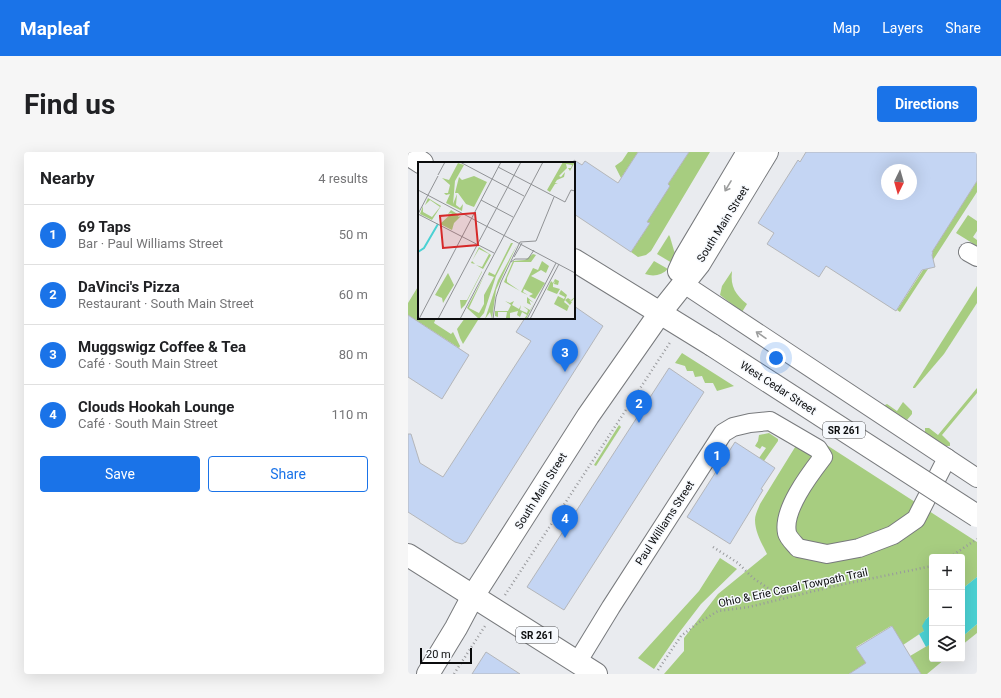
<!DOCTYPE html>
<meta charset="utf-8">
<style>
body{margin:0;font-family:Roboto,sans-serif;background:#f6f6f6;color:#202124}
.controls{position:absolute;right:12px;bottom:12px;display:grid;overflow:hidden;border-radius:4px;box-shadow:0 4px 16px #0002}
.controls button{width:36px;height:36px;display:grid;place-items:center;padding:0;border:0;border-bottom:1px solid #e0e0e0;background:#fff;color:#202124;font:20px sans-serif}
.compass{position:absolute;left:473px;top:12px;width:36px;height:36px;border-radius:50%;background:#fff;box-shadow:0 4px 16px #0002;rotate:185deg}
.scale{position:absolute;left:12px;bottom:10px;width:52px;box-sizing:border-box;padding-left:4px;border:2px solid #0b0c0d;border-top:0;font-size:11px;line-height:14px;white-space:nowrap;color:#0b0c0d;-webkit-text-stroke:3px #f6f9fd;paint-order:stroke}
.you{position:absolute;left:368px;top:206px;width:14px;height:14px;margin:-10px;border:3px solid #fff;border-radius:50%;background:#1a73e8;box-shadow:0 0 0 6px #1a73e833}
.badge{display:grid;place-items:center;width:26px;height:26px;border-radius:50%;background:#1a73e8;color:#fff;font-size:13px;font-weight:700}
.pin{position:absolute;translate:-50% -33px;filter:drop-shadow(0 1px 2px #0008)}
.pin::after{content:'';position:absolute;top:21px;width:14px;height:12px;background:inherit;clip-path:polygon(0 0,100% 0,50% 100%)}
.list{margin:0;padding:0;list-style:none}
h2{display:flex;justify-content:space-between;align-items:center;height:52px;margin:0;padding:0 16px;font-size:17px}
h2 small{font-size:13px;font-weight:400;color:#757577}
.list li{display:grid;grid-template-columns:26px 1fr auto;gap:12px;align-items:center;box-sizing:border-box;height:60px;padding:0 16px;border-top:1px solid #e0e0e0}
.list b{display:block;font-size:15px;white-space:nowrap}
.list p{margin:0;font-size:13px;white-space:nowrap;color:#757577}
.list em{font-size:13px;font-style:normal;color:#757577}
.actions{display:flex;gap:8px;padding:12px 16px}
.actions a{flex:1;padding:9px 0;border:1px solid #1a73e8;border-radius:4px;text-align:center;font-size:14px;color:#1a73e8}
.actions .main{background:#1a73e8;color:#fff}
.icon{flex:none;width:22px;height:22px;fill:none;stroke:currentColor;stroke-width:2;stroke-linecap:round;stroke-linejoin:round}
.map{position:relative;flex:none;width:569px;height:522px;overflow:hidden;border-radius:4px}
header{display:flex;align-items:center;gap:24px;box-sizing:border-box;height:56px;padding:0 20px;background:#1a73e8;color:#fff}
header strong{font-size:19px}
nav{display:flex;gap:22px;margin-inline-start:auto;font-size:14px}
.intro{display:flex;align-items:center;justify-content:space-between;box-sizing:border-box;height:96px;padding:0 24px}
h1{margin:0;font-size:28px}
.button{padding:10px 18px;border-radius:4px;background:#1a73e8;color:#fff;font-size:14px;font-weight:700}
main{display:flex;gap:24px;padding:0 24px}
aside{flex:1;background:#fff;border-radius:4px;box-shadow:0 4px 16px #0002}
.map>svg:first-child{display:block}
</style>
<header>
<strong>Mapleaf</strong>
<nav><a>Map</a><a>Layers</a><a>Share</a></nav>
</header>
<div class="intro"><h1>Find us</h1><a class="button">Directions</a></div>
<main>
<aside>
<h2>Nearby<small>4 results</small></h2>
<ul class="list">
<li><span class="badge">1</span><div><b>69 Taps</b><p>Bar · Paul Williams Street</p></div><em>50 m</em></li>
<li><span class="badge">2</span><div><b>DaVinci's Pizza</b><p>Restaurant · South Main Street</p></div><em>60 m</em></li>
<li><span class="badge">3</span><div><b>Muggswigz Coffee &amp; Tea</b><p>Café · South Main Street</p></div><em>80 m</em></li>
<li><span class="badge">4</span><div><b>Clouds Hookah Lounge</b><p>Café · South Main Street</p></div><em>110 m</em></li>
</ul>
<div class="actions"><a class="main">Save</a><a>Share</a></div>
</aside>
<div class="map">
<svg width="569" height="522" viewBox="0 0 569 522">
<rect width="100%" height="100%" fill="#e9ebef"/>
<g fill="#a7cd80">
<polygon points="220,0 230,0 213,26 207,14 214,9"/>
<polygon points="281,0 302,0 243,99 238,103 230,105 223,100 242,71 239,70 260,32"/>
<polygon points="569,29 569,40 525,108 524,103 525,101 524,100"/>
<polygon points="560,63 569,69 569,79 565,85 569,88 569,94 548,81"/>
<polygon points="261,83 262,85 267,102 264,111 249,102"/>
<path d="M 246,109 L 260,117 C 254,123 246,125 237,122 Z"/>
<polygon points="520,117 492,160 489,158 515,118"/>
<path d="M 324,119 C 322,135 328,143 339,152 L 334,160 L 312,143 L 314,134 Z"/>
<polygon points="11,133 11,166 28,166 26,171 43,182 45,180 52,194 51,196 0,163 0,151"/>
<polygon points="569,134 569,151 536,202 507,236 505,236 505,235"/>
<polygon points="57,166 68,166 70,168 55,192 52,186 49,177"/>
<polygon points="274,201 326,234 309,239 305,231 297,231 294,224 287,225 285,219 279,219 277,214 267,211"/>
<polygon points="569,236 569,241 534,283 542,291 542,294 538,294 517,281 517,276 521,276 530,283"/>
<polygon points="495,250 504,259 504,262 499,268 477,254 477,253 479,252 489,259"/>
<polygon points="211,273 213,275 188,314 186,313"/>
<path d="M 397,279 L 569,390 L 569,425 L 554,437 L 554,405 L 524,405 L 524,462 L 518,467 L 516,479 L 495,493 L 483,474 L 448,495 L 458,511 L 441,522 L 256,522 L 276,499 L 276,486 L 310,442 L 359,402 C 354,392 347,380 347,368 C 347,363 350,357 352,352 Z"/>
<polygon points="361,281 370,287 370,289 356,309 351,306 358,296 354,294 352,297 347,294 350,289 351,283"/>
<polygon points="312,406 329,417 293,452 270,482 246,517 230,506 291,439"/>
<polygon points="569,472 569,481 554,493 554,485"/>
<polygon points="524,491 524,507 537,507 519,522 513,522 502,504"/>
</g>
<g fill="#4bd1d3">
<polygon points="569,425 569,472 554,485 554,437"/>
<polygon points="524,462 524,491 518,495 511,482 516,479 514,474 518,467"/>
</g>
<g fill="#c4d5f3" stroke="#b4b6ba" fill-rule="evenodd">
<polygon points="230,0 281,0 260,32 262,34 239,70 242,71 223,100 166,62 166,8 174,13 177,9 210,31"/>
<path d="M 398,0 L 569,0 L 569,29 L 524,100 L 525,100 L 524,103 L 527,115 L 514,118 L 488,159 L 418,114 L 411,125 L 359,92 L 366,81 L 350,71 L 390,8 L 392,10 ZM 479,18 L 503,18 L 503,42 L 479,42 Z"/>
<polygon points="166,154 195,174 58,390 54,392 47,390 0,360 0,282 3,282 12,311 35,325 123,189 108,180 117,166 166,166"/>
<polygon points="0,163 61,203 34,247 0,225"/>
<polygon points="261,216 296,240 156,458 119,435"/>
<polygon points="327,290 367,316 353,337 355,338 322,392 279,365"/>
<polygon points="484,474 513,522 441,522 458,511 448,496"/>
<polygon points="78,500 112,522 64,522"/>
</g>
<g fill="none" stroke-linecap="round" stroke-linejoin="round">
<g stroke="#787a7d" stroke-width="20">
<g id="minor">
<polyline points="560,100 569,105"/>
<polyline points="276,132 569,326"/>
<path d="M 170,509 L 203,455 L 315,281 L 325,275 L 342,271 L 362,269 L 410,297 L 415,305 C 402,322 374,358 379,381 C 380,386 387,392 390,396 L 419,402 L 451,396 L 485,383 L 508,367 L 539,306"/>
</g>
</g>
<g stroke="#787a7d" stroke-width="24">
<g id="major">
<polyline points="0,2 14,11"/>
<polyline points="166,108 304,193"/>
<polyline points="271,119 277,106 340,0"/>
<polyline points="0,403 188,522"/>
<polyline points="20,522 48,476 65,444 180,264 252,161 291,112 359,0"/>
</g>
</g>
<g stroke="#98999c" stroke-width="2.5" stroke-dasharray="1 3" stroke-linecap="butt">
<polyline points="305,395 330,411 345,426 376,447"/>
<polyline points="542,405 569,387"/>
<polyline points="97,443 263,189"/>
<polyline points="250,518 273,484 290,471 310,459 341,455 427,434 524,414"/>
<polyline points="46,522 77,474"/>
</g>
<use href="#minor" stroke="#fff" stroke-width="18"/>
<use href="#major" stroke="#fff" stroke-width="22"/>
<g stroke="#787a7d" stroke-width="24" stroke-linecap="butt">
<polyline id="major-bridge" points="304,193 569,364"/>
</g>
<use href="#major-bridge" stroke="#fff" stroke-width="22"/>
</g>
<defs><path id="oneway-shaft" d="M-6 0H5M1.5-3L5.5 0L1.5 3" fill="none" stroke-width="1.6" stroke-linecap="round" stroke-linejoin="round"/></defs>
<g stroke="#9d9e9e">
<use href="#oneway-shaft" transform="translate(320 34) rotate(121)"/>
<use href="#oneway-shaft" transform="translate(353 183) rotate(-146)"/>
</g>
<g text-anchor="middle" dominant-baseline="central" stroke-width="3" stroke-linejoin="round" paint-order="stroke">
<g fill="#f6f9fd" stroke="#525355" stroke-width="1">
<rect x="415" y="270" width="42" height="16" rx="3"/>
<rect x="108" y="475" width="42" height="16" rx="3"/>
</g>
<g font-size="10" font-weight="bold" fill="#0b0c0d">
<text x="436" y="278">SR 261</text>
<text x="129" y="483">SR 261</text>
</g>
<g font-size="11" fill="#0b0c0d" stroke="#f6f9fd">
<text transform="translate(315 72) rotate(-58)">South Main Street</text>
<text transform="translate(370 236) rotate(33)">West Cedar Street</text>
<text transform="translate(133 339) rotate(-58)">South Main Street</text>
<text transform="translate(257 371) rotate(-57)">Paul Williams Street</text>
<text transform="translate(385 436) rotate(-12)">Ohio &amp; Erie Canal Towpath Trail</text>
</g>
</g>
<g transform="translate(10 10)">
<rect width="157" height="157" fill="#e9ebef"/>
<path d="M 145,0 L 157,0 L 152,9 L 150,6 L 153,6 L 154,3 L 148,2 L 149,6 L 141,14 L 143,15 L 147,10 L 146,15 L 139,18 L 137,21 L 140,22 L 137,22 L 132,30 L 129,28 ZM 40,1 L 46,3 L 37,19 L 35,42 L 39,32 L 38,43 L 42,46 L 45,42 L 44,49 L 28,41 L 32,32 L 28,33 L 26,31 L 30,31 L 32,23 L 24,16 L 31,18 ZM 56,14 L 69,20 L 56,45 L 48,42 L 40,31 L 37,31 L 41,15 L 44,18 ZM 10,36 L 23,44 L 14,58 L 2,52 L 5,44 L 5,50 L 14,55 L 22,45 L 12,38 L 7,43 ZM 33,48 L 41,53 L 40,55 L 43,54 L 36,61 L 34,68 L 22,62 L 34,51 L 30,52 ZM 93,81 L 95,81 L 78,114 L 66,151 L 61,157 L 49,146 L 67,112 L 51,146 L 61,151 L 66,142 L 66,133 L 76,115 L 70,113 L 71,110 L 77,113 ZM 99,83 L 78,128 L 74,157 L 72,150 L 67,157 L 80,118 ZM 61,85 L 73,93 L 65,107 L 58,103 L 64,105 L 71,92 L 61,87 L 54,99 L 57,102 L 53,101 ZM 115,92 L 118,93 L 113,100 L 96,100 L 89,116 L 89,120 L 102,129 L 86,120 L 95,99 L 107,98 ZM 124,99 L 131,104 L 128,111 L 123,108 L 113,114 L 127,121 L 117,137 L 111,134 L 115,132 L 106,127 L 105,130 L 110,133 L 103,130 L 115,106 L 120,108 ZM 59,107 L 64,109 L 64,110 L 47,143 L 43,147 L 42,138 L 49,138 L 64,109 ZM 30,111 L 36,123 L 25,141 L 24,136 L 17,133 ZM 137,117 L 141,119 L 140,123 L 136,122 L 137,119 L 135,122 L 135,125 L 142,127 L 139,132 L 129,128 L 133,119 L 135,121 ZM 143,128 L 149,133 L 147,138 L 150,136 L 153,138 L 157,135 L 154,139 L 151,138 L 154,140 L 152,143 L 147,138 L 146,140 L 151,144 L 149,149 L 136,142 L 140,134 L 146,137 L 147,135 L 141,132 ZM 109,135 L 116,141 L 108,157 L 106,157 L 109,153 L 104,150 L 102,155 L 99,153 L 100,149 L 92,151 L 92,157 L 77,157 L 88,156 L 89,150 L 80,150 L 80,155 L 77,154 L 77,149 L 90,149 L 93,143 L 87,139 L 92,141 L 96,139 L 94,143 L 101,147 L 103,143 L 102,148 L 109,151 L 110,148 L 105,144 L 112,148 L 116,141 L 111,138 L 113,143 L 109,141 Z" fill="#a7cd80"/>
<path fill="none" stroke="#4bd1d3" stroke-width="2" d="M 0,90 L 6,86 L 20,62"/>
<path fill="none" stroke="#909295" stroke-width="1" d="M 42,0 L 106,34M 80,5 L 147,40 L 153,28 L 157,29M 20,13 L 27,0M 0,28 L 157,111M 63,38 L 95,55M 0,52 L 20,14M 0,52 L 76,91M 96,95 L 104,81M 93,100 L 97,97 L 110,97 L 116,88M 83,120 L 102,80 L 118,79 L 136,35M 1,157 L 83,0M 20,157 L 103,0M 42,157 L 125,0M 75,157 L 78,135 L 83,120M 109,157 L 138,101M 112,157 L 141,102"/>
<path fill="#d62828" fill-opacity="0.15" stroke="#d62828" stroke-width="2" d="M 57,51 L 60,83 L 25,86 L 22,54 Z"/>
<rect width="157" height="157" fill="none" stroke="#0b0c0d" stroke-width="2"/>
</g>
</svg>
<div class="controls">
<button>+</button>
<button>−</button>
<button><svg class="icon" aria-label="layers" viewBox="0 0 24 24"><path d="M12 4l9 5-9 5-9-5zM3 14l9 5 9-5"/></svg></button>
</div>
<svg class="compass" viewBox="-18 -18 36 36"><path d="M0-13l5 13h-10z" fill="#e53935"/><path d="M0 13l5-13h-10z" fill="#757577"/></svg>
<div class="scale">20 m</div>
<div class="you"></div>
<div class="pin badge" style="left:309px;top:323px">1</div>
<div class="pin badge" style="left:231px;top:271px">2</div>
<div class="pin badge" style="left:157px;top:220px">3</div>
<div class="pin badge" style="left:157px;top:386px">4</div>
</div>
</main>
